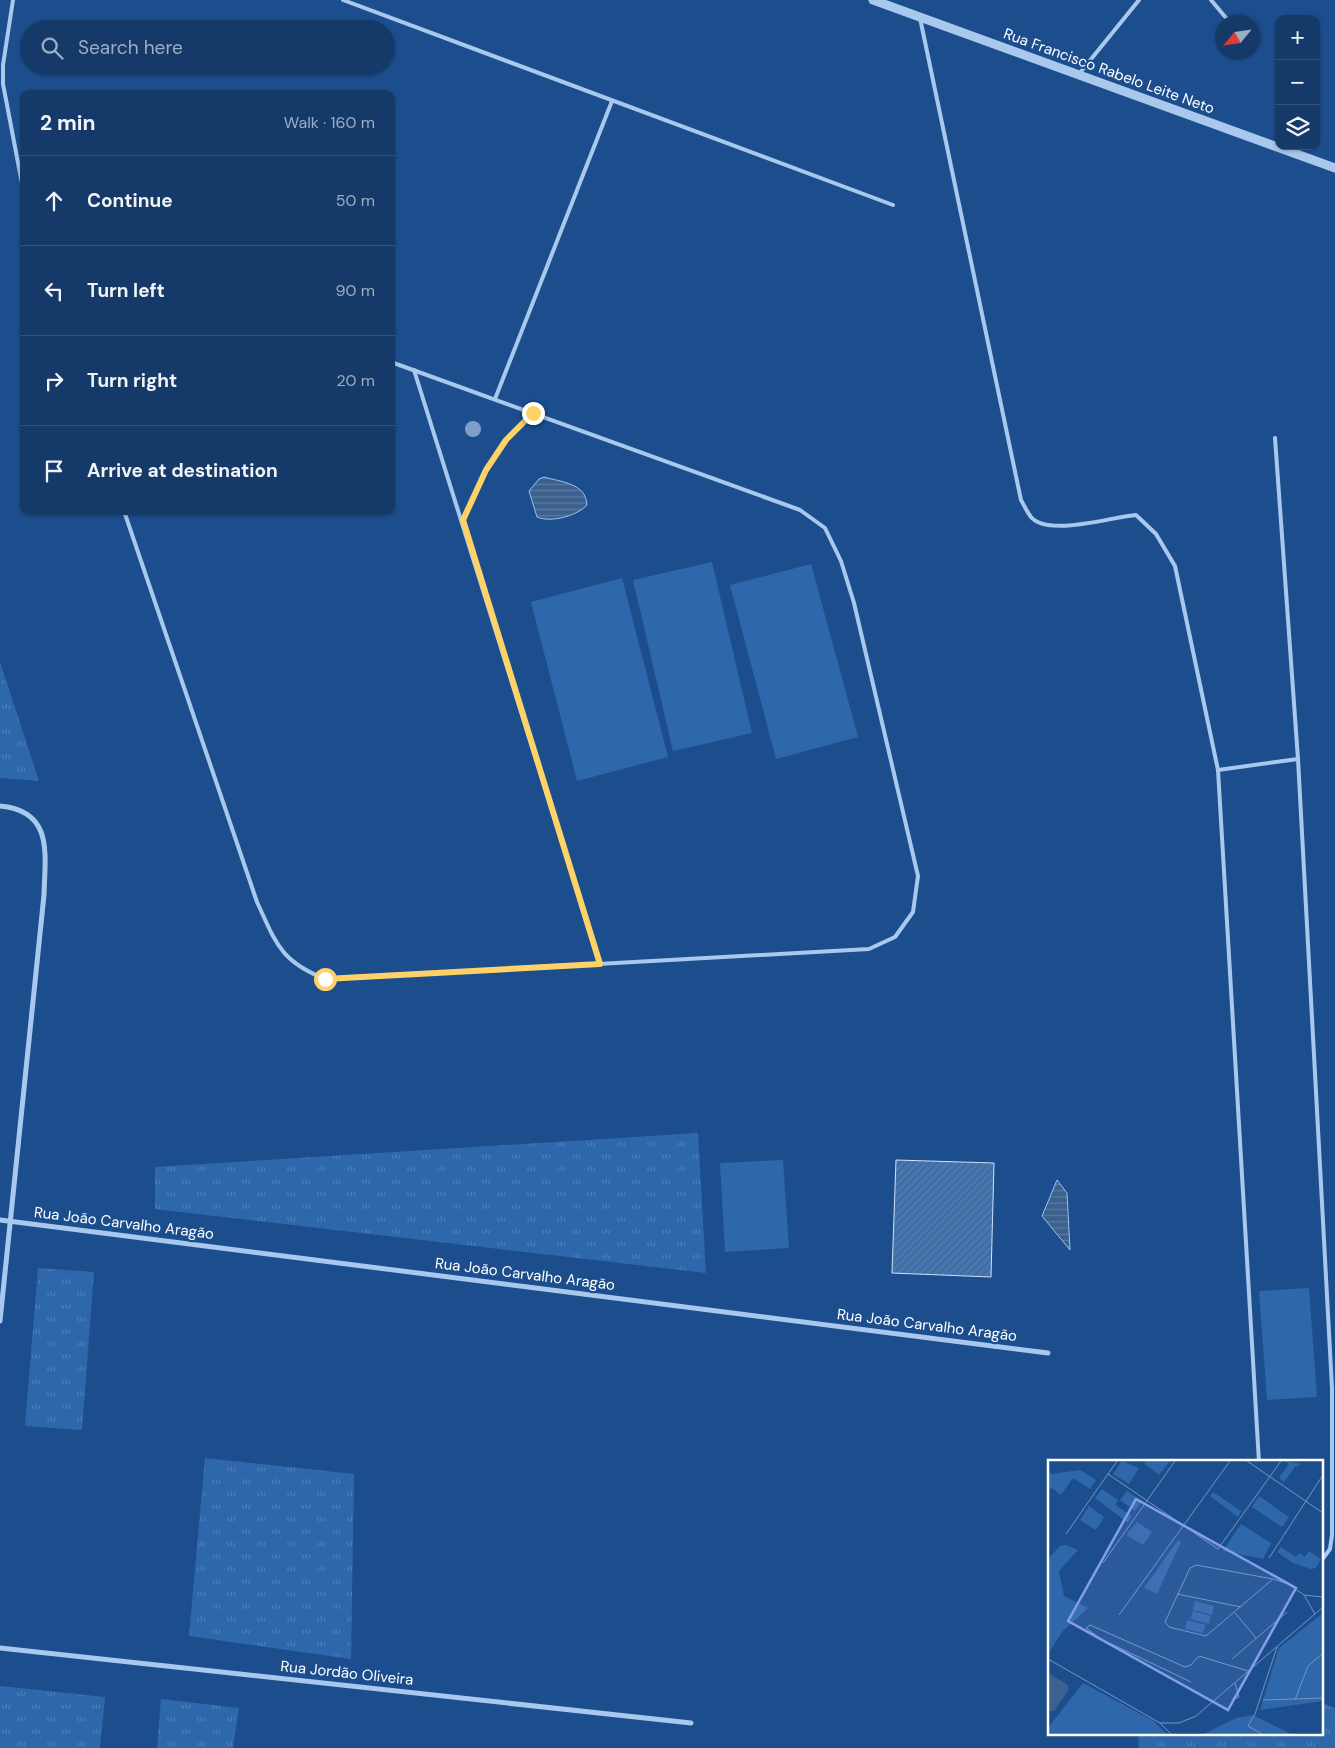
<!DOCTYPE html>
<meta charset="utf-8">
<style>
body{margin:0;font-family:"DM Sans",sans-serif;background:#224572;color:#f1f3f6}
.controls{position:absolute;right:15px;top:15px;display:grid;overflow:hidden;border-radius:10px;box-shadow:0 1px 4px #0004}
.controls button{width:45px;height:45px;display:grid;place-items:center;padding:0;border:0;border-bottom:1px solid #34547e;background:#153a6a;color:#f1f3f6;font:25px sans-serif}
.compass{position:absolute;left:1215px;top:15px;width:45px;height:45px;border-radius:50%;background:#153a6a;box-shadow:0 1px 4px #0004;rotate:241deg}
.stop{position:absolute;width:15px;height:15px;margin:-11px;border:4px solid #fed267;border-radius:50%;background:#fff}
.stop.end{background:#fed267;border-color:#fff;box-shadow:0 1px 5px #0008}
.list{margin:0;padding:0;list-style:none}
h2{display:flex;justify-content:space-between;align-items:center;height:65px;margin:0;padding:0 20px;font-size:21px}
h2 small{font-size:16px;font-weight:400;color:#9dadc1}
.list li{display:grid;grid-template-columns:32px 1fr auto;gap:15px;align-items:center;box-sizing:border-box;height:90px;padding:0 20px;border-top:1px solid #34547e}
.list b{display:block;font-size:19px;white-space:nowrap}
.list em{font-size:16px;font-style:normal;color:#9dadc1}
.icon{flex:none;width:28px;height:28px;fill:none;stroke:currentColor;stroke-width:2;stroke-linecap:round;stroke-linejoin:round}
.map{position:relative;flex:none;width:1335px;height:1748px;overflow:hidden}
.search{position:absolute;background:#153a6a;box-shadow:0 1px 4px #0004;left:20px;top:20px;width:375px;height:55px;display:flex;align-items:center;gap:12px;box-sizing:border-box;padding:0 18px;border-radius:28px;color:#9dadc1;font-size:19px}
.panel{position:absolute;background:#153a6a;box-shadow:0 1px 4px #0004;left:20px;top:90px;width:375px;height:425px;border-radius:10px}
.map>svg:first-child{display:block}
</style>
<div class="map">
<svg width="1335" height="1748" viewBox="0 0 1335 1748">
<defs>
<pattern id="grass-tufts" width="24" height="20" patternUnits="userSpaceOnUse" patternTransform="scale(1.25)"><rect width="24" height="20" fill="#2f67ab"/><path d="M3 7l-1-3M5 7V3M7 7l1-3M15 17l-1-3M17 17v-4M19 17l1-3" fill="none" stroke="#4e7eb8"/></pattern>
<pattern id="water-rules" width="6" height="5" patternUnits="userSpaceOnUse" patternTransform="scale(1.25)"><rect width="6" height="5" fill="#3d618f"/><path d="M0 2.5h6" fill="none" stroke="#5a79a0"/></pattern>
<pattern id="building-hatch" width="6" height="6" patternUnits="userSpaceOnUse" patternTransform="scale(1.25)"><rect width="6" height="6" fill="#4477b5"/><path d="M-1 1l2-2M0 6l6-6M5 7l2-2" fill="none" stroke="#486280"/></pattern>
</defs>
<rect width="100%" height="100%" fill="#1c4e8e"/>
<g fill="url(#grass-tufts)">
<polygon points="0,662 39,781 0,778"/>
<polygon points="698,1133 706,1273 155,1209 155,1167"/>
<polygon points="38,1268 94,1272 82,1430 25,1426"/>
<polygon points="205,1458 354,1474 351,1659 189,1636"/>
<polygon points="0,1686 105,1697 100,1748 0,1748"/>
<polygon points="161,1699 239,1708 233,1748 157,1748"/>
<polygon points="1321,1703 1335,1708 1335,1748 1139,1748 1138,1734 1321,1734"/>
</g>
<g fill="#2f67ab">
<polygon points="712,562 752,733 673,751 633,580"/>
<polygon points="811,564 858,737 776,759 730,585"/>
<polygon points="622,578 668,757 577,781 531,602"/>
<polygon points="783,1160 789,1248 725,1252 720,1163"/>
<polygon points="1309,1288 1317,1397 1267,1400 1259,1291"/>
</g>
<g fill="url(#water-rules)" stroke="#9cc3ef">
<path d="M 544,477 C 561,482 586,483 587,505 C 577,516 551,523 537,517 L 529,491 L 539,479 Z"/>
<polygon points="1057,1180 1067,1193 1070,1250 1042,1216"/>
</g>
<polygon fill="url(#building-hatch)" stroke="#cfe2fa" points="896,1160 994,1163 991,1277 892,1273"/>
<g fill="none" stroke-linecap="round" stroke-linejoin="round">
<g stroke="#a9c8ed" stroke-width="4">
<polyline points="13,0 3,65 3,84 24,194"/>
<polyline points="343,0 893,205"/>
<polyline points="1211,0 1227,19"/>
<path d="M 920,18 L 1021,500 C 1024,505 1027,512 1031,517 C 1048,537 1111,517 1136,515 L 1156,534 L 1175,566 L 1218,770 L 1259,1462"/>
<polyline points="1079,74 1139,0"/>
<polyline points="414,370 600,964"/>
<polyline points="495,399 612,101"/>
<polyline points="1275,438 1298,759 1332,1388 1332,1535 1330,1549 1321,1561"/>
<path d="M 124,511 L 257,902 C 276,943 280,961 325,979 L 869,949 L 895,937 L 913,912 L 918,876 L 854,603 L 841,561 L 825,528 L 800,510 L 391,362"/>
<polyline points="463,520 486,470 506,440 533,413"/>
<polyline points="1218,770 1298,759"/>
</g>
<g stroke="#a9c8ed" stroke-width="5">
<path d="M 0,806 C 54,811 45,854 44,895 L 0,1321"/>
<polyline points="0,1220 1048,1353"/>
<polyline points="0,1648 691,1723"/>
</g>
<polyline stroke="#a9c8ed" stroke-width="9" points="873,0 1335,168"/>
</g>
<circle fill="#7e9fc9" cx="473" cy="429" r="8"/>
<g fill="none" stroke-linecap="round" stroke-linejoin="round">
<polyline stroke="#fed267" stroke-width="6" points="325,979 600,964 463,520 486,470 506,440 533,413"/>
</g>
<g text-anchor="middle" dominant-baseline="central" stroke-width="4.5" stroke-linejoin="round" paint-order="stroke">
<g font-size="15" fill="#fff" stroke="#1c4e8e">
<text transform="translate(1109 71) rotate(20)">Rua Francisco Rabelo Leite Neto</text>
<text transform="translate(124 1223) rotate(7)">Rua João Carvalho Aragão</text>
<text transform="translate(525 1274) rotate(7)">Rua João Carvalho Aragão</text>
<text transform="translate(927 1325) rotate(7)">Rua João Carvalho Aragão</text>
<text transform="translate(347 1673) rotate(6)">Rua Jordão Oliveira</text>
</g>
</g>
<g transform="translate(1048 1460)">
<rect width="275" height="275" fill="#1c4e8e"/>
<path d="M 74,1 L 91,8 L 81,24 L 65,14 ZM 98,1 L 122,1 L 111,15 L 96,3 ZM 237,1 L 253,4 L 247,7 L 236,22 L 231,18 L 241,4 ZM 32,10 L 48,20 L 42,29 L 25,18 L 13,35 L 4,28 L 0,30 L 0,11 L 4,14 ZM 54,29 L 70,40 L 67,45 L 84,56 L 80,63 L 47,38 ZM 79,31 L 94,41 L 87,51 L 72,40 ZM 165,32 L 193,51 L 190,57 L 162,36 ZM 211,36 L 241,57 L 234,67 L 204,47 ZM 41,46 L 56,57 L 48,70 L 32,60 ZM 89,62 L 104,72 L 95,85 L 78,75 ZM 193,64 L 223,83 L 215,99 L 175,91 ZM 130,80 L 133,82 L 109,134 L 96,128 ZM 18,85 L 30,90 L 11,111 L 16,136 L 40,148 L 14,172 L 0,194 L 0,99 L 12,86 ZM 233,87 L 248,97 L 251,93 L 257,97 L 261,91 L 273,99 L 268,108 L 263,109 L 245,103 L 229,92 ZM 275,153 L 275,241 L 212,250 L 231,188 Z" fill="#2f67ab"/>
<path d="M 205,255 L 243,274 L 156,274 L 188,258 Z" fill="#2f67ab"/>
<path d="M 147,141 L 166,146 L 164,155 L 145,150 ZM 145,151 L 163,156 L 161,164 L 143,159 ZM 139,160 L 158,165 L 155,173 L 137,169 ZM 35,223 L 104,260 L 119,274 L 0,274 L 0,268 Z" fill="#2f67ab"/>
<path d="M 0,213 L 20,225 L 20,231 L 6,251 L 0,251 Z" fill="#3d618f"/>
<path fill="none" stroke="#7795bb" stroke-width="1" d="M 199,1 L 275,53M 60,14 L 170,89 L 233,1M 18,74 L 69,1M 221,98 L 275,15M 55,103 L 127,1M 225,119 L 158,176 L 121,167 L 117,162 L 142,108 L 148,105 L 225,119 L 240,124 L 256,135 L 267,154M 129,134 L 193,147M 256,135 L 275,137M 187,153 L 208,178M 71,155 L 182,1M 0,199 L 112,263 L 131,263 L 148,256 L 275,147M 184,199 L 239,152M 143,222 L 53,179 L 38,168 L 42,165 L 137,207 L 143,205 L 151,196 L 200,211M 184,239 L 191,237 L 187,223M 215,240 L 275,238M 247,240 L 260,206 L 275,193M 112,263 L 123,274M 214,274 L 200,266 L 207,254 L 229,187"/>
<path fill="#839eea" fill-opacity="0.15" stroke="#839eea" stroke-width="2.5" d="M 88,39 L 248,128 L 180,250 L 20,161 Z"/>
<rect width="275" height="275" fill="none" stroke="#fff" stroke-width="2.5"/>
</g>
</svg>
<div class="controls">
<button>+</button>
<button>−</button>
<button><svg class="icon" aria-label="layers" viewBox="0 0 24 24"><path d="M12 4l9 5-9 5-9-5zM3 14l9 5 9-5"/></svg></button>
</div>
<svg class="compass" viewBox="-18 -18 36 36"><path d="M0-13l5 13h-10z" fill="#e53935"/><path d="M0 13l5-13h-10z" fill="#9dadc1"/></svg>
<div class="stop" style="left:325px;top:979px"></div>
<div class="stop end" style="left:533px;top:413px"></div>
<div class="search"><svg class="icon" aria-label="search" viewBox="0 0 24 24"><circle cx="10" cy="10" r="6"/><path d="M15 15l6 6"/></svg>Search here</div>
<section class="panel">
<h2>2 min<small>Walk · 160 m</small></h2>
<ul class="list">
<li><svg class="icon" aria-label="ahead" viewBox="0 0 24 24"><path d="M12 20V5M6 11l6-6 6 6"/></svg><div><b>Continue</b></div><em>50 m</em></li>
<li><svg class="icon" aria-label="left" viewBox="0 0 24 24"><path d="M17 20v-9H6M10 6l-5 5 5 5"/></svg><div><b>Turn left</b></div><em>90 m</em></li>
<li><svg class="icon" aria-label="right" viewBox="0 0 24 24"><path d="M7 20v-9h11M14 6l5 5-5 5"/></svg><div><b>Turn right</b></div><em>20 m</em></li>
<li><svg class="icon" aria-label="arrive" viewBox="0 0 24 24"><path d="M6 21V4h12l-3 4 3 4H6"/></svg><div><b>Arrive at destination</b></div></li>
</ul>
</section>
</div>
